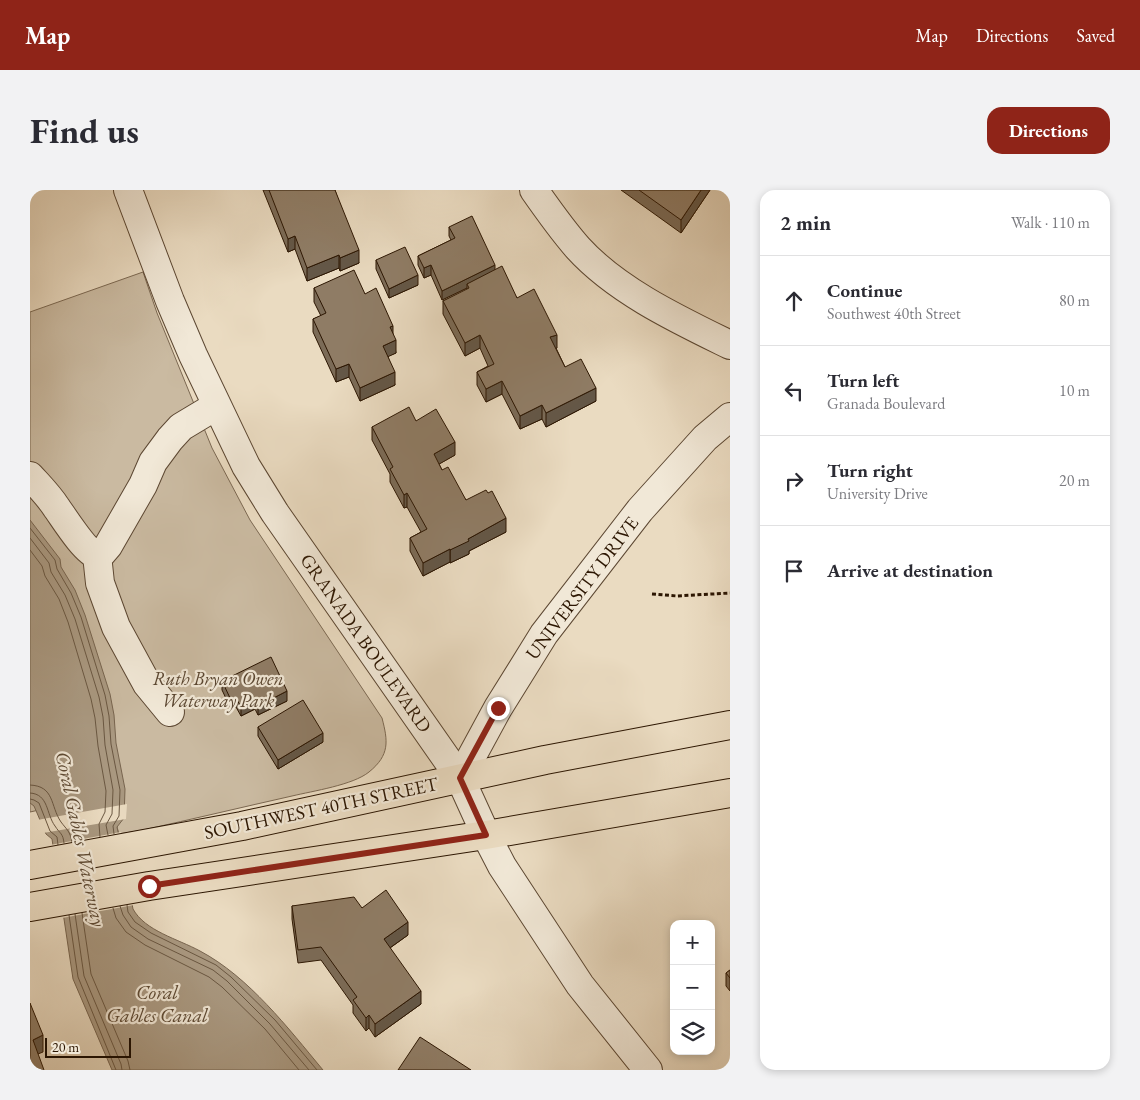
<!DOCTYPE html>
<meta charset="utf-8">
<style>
body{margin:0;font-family:"EB Garamond",serif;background:#f2f2f3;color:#2b2b33}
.controls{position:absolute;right:15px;bottom:15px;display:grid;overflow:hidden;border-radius:10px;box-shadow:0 2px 8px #0003}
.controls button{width:45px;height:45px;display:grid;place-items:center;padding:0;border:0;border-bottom:1px solid #e1e1e2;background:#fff;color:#2b2b33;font:25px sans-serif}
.scale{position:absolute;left:15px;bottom:12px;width:86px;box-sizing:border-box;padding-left:5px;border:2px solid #2c1602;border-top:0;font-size:14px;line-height:18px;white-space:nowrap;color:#2c1602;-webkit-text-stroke:4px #f1e8d7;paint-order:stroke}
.stop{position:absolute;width:15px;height:15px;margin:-11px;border:4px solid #8f2418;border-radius:50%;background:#fff}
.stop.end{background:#8f2418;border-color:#fff;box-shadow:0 1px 5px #0008}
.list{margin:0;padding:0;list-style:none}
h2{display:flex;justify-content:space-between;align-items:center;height:65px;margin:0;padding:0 20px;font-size:21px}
h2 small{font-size:16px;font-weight:400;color:#7c7c81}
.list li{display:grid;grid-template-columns:32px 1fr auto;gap:15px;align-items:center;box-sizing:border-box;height:90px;padding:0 20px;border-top:1px solid #e1e1e2}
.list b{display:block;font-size:19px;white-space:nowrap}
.list p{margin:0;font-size:16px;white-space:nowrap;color:#7c7c81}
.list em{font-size:16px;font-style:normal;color:#7c7c81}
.icon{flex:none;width:28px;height:28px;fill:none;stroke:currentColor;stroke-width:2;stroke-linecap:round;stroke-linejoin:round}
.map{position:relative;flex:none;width:700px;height:880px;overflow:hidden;border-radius:15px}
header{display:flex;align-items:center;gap:30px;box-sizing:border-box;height:70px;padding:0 25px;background:#8f2418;color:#fff}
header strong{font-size:24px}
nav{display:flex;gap:28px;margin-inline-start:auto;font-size:18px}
.intro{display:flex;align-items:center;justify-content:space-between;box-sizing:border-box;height:120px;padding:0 30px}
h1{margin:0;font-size:35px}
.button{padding:12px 22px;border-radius:15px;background:#8f2418;color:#fff;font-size:18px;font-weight:700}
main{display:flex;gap:30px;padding:0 30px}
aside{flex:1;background:#fff;border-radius:15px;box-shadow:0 2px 8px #0003}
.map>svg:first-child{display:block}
</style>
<header>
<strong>Map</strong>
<nav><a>Map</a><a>Directions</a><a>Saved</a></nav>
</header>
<div class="intro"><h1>Find us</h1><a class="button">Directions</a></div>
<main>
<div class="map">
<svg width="700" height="880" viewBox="0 0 700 880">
<rect width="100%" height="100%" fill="#eadbc1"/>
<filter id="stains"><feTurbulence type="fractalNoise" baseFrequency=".004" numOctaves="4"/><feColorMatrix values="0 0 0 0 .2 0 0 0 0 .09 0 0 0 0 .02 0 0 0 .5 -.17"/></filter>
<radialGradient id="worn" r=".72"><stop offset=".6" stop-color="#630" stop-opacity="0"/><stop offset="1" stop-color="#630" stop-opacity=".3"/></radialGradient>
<path fill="#cabaa1" stroke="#7b6852" d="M 113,82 L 127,123 L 182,258 L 220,330 L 352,528 C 358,551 360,565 339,582 C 323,595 283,601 262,606 C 213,617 163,629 113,640 L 89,644 L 87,637 L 91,602 L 0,622 L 0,122 Z"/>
<path fill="#a99880" stroke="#77644e" d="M 0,330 L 30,369 L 31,377 L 45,400 L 55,425 L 80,504 L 84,525 L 86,553 L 95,599 L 94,628 L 87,637 L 103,719 C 115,741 148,749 170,761 C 219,787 258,838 293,880 L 82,880 L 43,789 L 22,649 L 16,644 L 4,616 L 0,613 Z"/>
<g fill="#eadbc1">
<polygon points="97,614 96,629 13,643 7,630"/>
<polygon points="91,642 104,715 32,728 20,655"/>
</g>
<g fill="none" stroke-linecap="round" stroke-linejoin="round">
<g stroke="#6a5741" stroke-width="1">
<polyline points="0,338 25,370 27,379 41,403 51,427 75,505 79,526 81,554 90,600 89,626 83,636 84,644"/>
<polyline points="0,348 19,373 21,382 35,405 45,429 69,507 73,527 75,555 83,600 82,624 76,635 78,645"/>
<polyline points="0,360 12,376 15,386 29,409 38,432 61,509 65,528 68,556 76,601 75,622 69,634 70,647"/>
<path d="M 0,595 C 25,596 20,616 31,632 C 37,640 40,641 42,652"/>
<path d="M 0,603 C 19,604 16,624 25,636 C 30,644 33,643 34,653"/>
<polyline points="0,609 4,610 9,613 20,641 27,647 28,655"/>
<polyline points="97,715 98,722 105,732 121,743 186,775 201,787 245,830 287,880"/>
<polyline points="90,716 93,725 101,737 118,749 183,780 197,791 240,834 279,880"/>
<polyline points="83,718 86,728 96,742 115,755 179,787 192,797 235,839 269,880"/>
<polyline points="52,723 61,784 98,871 100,880"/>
<polyline points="45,724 54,786 91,874 92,880"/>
<polyline points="39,725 48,787 86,880"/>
</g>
<g stroke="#5c4732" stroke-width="30">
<g id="minor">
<polyline points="98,0 140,111 163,165 216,276 245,323 430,588 456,645 472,676 550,795 618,880"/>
<path d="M 504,0 C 518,20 532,40 548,58 C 587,101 649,130 700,155"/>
<path d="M 0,286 C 9,296 19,306 26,317 C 34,328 55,362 67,365 L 72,363 L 78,356 L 113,295 L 123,272 L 140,249 L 151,237 L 186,216"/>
<polyline points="67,365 70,393 86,437 117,494 140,522"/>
<polyline points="430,588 468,518 514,444 610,320 675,248 700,227"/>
</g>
</g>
<g stroke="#2c1602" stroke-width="30">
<g id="major">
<polyline points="0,675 212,636 515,570 700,535"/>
<polyline points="0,717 119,696 456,645 700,603"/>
</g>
</g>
<polyline stroke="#2c1602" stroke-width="3" stroke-dasharray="4 2.5" stroke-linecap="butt" points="622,404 647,406 700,403"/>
<use href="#minor" stroke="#f1e8d7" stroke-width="28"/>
<use href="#major" stroke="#eadbc1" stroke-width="28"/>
</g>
<g fill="#7b6b57" stroke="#2c1602">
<polygon points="233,0 305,0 329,73 310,81 309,78 277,91 265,59 258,62"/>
<polygon points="591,0 680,0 651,43"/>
<polygon points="419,37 465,80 527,158 526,158 535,177 566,211 516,237 512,229 490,239 472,204 456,212 447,195 447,182 458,176 450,158 435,166 413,124 413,111 437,100 437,98 412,110 401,85 394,88 388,75 388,66 421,50 419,46"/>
<polygon points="346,70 388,95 359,108 346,79"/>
<polygon points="284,98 335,104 363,145 366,163 358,166 365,195 330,211 319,187 306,192 283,142 283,129 291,126 284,112"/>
<polygon points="386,231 425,265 409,274 412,280 436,310 476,342 439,361 439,364 420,373 420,372 393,386 380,361 380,348 391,342 377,317 374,318 360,292 360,284 342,250 342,237"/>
<polygon points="192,491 257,511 228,525 225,519 211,526 206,517 201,519 192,500"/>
<polygon points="228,537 293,552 248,579 228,546"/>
<polygon points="262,716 332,718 378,745 360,758 391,814 345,847 339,838 336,841 323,823 323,815 291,770 268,773 262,729"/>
<polygon points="700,780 700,801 696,796 696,783"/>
</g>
<g fill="#645747" stroke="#2c1602">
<polygon points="671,0 680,0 651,43 651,30"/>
<polygon points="265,46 265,59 258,62 258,49"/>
<polygon points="329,60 329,73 310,81 310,68"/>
<polygon points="309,65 309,78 277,91 277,78"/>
<polygon points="401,75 401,85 394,88 394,78"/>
<polygon points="465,75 465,85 437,94 437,98 412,110 412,101"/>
<polygon points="388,85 388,95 359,108 359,99"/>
<polygon points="363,136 363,149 360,137"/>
<polygon points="450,145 450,158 435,166 435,153"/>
<polygon points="527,145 527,158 520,161 520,147"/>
<polygon points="366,150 366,163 353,169 353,156"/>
<polygon points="319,174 319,187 306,192 306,179"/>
<polygon points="365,182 365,195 330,211 330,198"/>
<polygon points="472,191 472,204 456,212 456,199"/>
<polygon points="566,198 566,211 516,237 516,223"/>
<polygon points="512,215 512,229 490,239 490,226"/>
<polygon points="425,252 425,265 404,277 404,264"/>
<polygon points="377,303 377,317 374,318 374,305"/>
<polygon points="476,328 476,342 439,361 439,364 420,373 420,360 438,349"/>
<polygon points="420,359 420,372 393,386 393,373"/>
<polygon points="257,501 257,511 228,525 228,516"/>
<polygon points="206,508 206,517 201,519 201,510"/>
<polygon points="225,510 225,519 211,526 211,517"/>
<polygon points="293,543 293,552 248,579 248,570"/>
<polygon points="378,732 378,745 354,762 354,749"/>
<polygon points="391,801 391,814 345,847 345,834"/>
<polygon points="339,825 339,838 336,841 336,828"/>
<polygon points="13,845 13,862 3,866 3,850"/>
</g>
<g fill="#8f7c65" stroke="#2c1602">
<polygon points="239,0 305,0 329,60 310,68 309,65 277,78 265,46 258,49"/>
<polygon points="609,0 671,0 651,30"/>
<polygon points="442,26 465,75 412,101 401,75 394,78 388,66 425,48 419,37"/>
<polygon points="375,57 388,85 359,99 346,70"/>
<polygon points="472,76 487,108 504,99 527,145 520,147 535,177 551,169 566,198 516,223 512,215 490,226 472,191 456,199 447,182 464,174 450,145 435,153 413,111 439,98 437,94"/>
<polygon points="324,80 335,104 346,98 363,136 360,137 366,150 353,156 365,182 330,198 319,174 306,179 283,129 296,123 284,98"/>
<polygon points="379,217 386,231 406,219 425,252 404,264 412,280 418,277 436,310 456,300 458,303 462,301 476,328 438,349 439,351 420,360 420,359 393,373 380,348 397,339 377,303 374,305 360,279 363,277 342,237"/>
<polygon points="241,467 257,501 228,516 225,510 211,517 206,508 201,510 192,491"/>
<polygon points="273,510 293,543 248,570 228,537"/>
<polygon points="356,700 378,732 354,749 391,801 345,834 339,825 336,828 323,810 327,807 291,757 268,760 262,716 324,707 332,718"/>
<polygon points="700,780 700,788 696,783"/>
<polygon points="0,813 13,845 3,850 14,880 0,880"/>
<polygon points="390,847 441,880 368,880"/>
</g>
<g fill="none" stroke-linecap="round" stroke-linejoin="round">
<polyline stroke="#8f2418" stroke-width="6" points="119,696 456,645 430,588 468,518"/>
</g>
<g text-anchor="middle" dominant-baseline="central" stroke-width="4.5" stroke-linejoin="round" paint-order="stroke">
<g font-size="19" fill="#2c1602" stroke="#f1e8d7">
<text transform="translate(552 398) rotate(-53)">UNIVERSITY DRIVE</text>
<text transform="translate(336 453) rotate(55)">GRANADA BOULEVARD</text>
<text transform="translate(291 618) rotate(-12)">SOUTHWEST 40TH STREET</text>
</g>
<g font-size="19" font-style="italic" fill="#5b4732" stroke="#f1e8d7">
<text x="188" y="488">Ruth Bryan Owen<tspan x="188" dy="22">Waterway Park</tspan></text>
</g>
<g font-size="20" font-style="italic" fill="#5e4a34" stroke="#f1e8d7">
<text transform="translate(51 649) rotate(78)">Coral Gables Waterway</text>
<text x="127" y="802">Coral<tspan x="127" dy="23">Gables Canal</tspan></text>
</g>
</g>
<rect width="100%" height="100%" filter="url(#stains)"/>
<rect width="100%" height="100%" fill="url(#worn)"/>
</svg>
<div class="controls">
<button>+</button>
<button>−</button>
<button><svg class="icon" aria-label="layers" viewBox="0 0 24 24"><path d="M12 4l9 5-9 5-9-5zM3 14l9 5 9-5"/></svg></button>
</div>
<div class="scale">20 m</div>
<div class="stop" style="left:119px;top:696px"></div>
<div class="stop end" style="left:468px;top:518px"></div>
</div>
<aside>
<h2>2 min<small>Walk · 110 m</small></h2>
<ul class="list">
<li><svg class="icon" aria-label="ahead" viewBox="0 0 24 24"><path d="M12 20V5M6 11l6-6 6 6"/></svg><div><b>Continue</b><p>Southwest 40th Street</p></div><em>80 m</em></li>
<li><svg class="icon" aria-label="left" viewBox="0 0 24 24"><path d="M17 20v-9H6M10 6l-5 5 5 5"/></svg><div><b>Turn left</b><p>Granada Boulevard</p></div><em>10 m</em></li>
<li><svg class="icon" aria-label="right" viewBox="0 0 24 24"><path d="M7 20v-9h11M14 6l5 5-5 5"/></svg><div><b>Turn right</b><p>University Drive</p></div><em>20 m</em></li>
<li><svg class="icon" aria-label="arrive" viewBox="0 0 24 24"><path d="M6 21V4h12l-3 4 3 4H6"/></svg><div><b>Arrive at destination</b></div></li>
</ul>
</aside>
</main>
